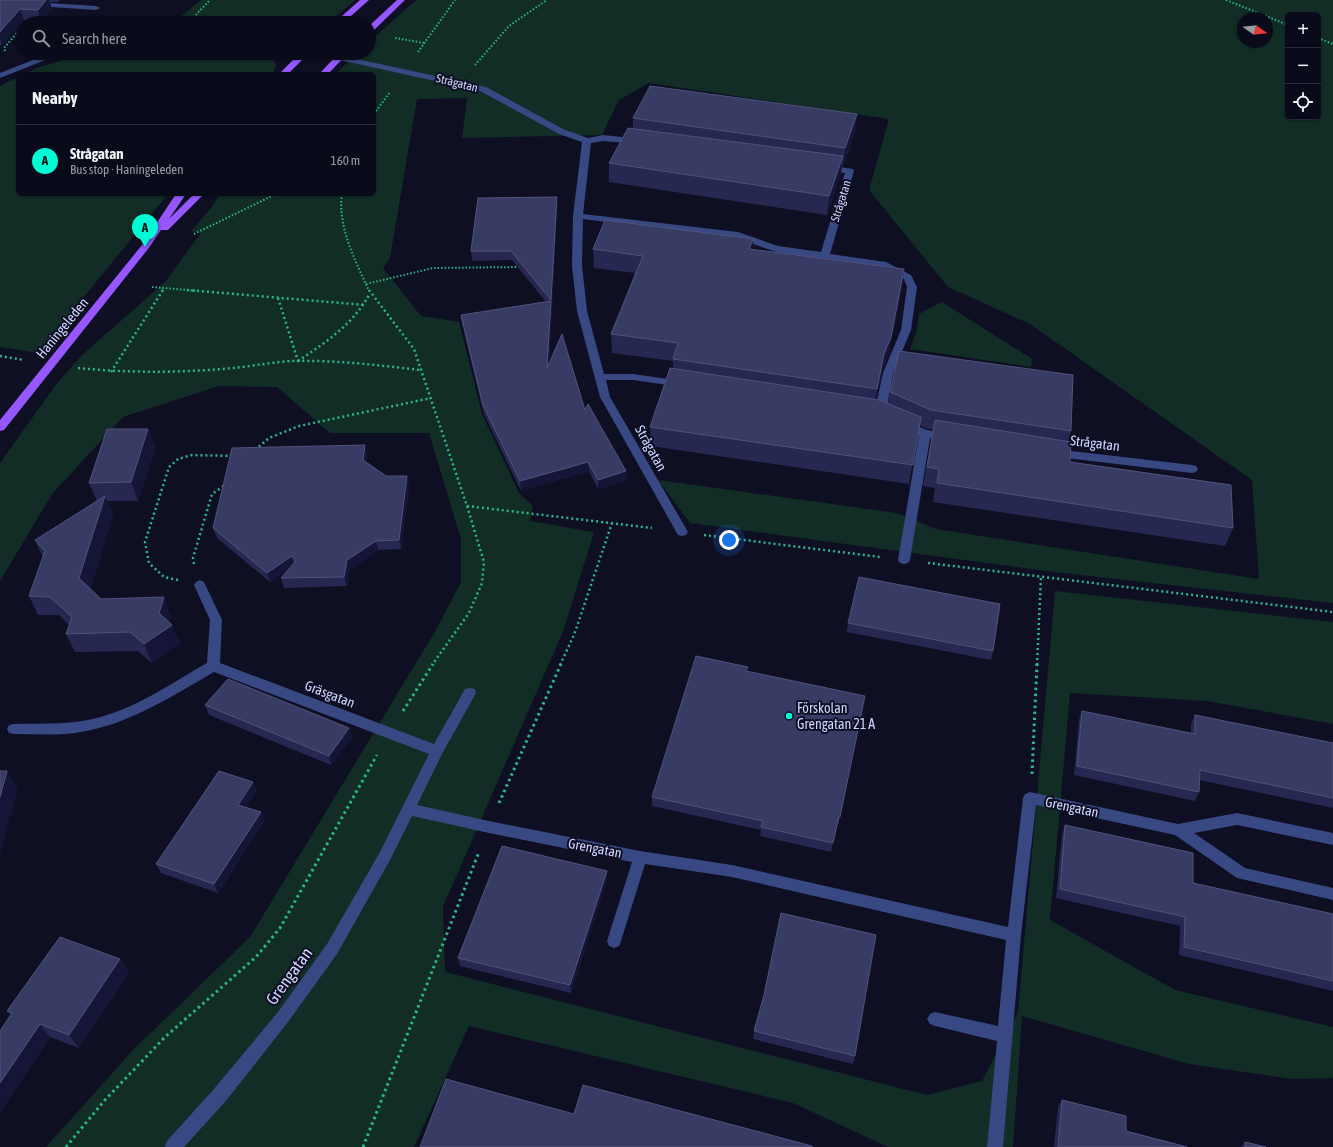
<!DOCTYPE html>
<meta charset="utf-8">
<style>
body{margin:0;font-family:"Asap Condensed",sans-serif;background:#131423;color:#f1f3f6}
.controls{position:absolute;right:12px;top:12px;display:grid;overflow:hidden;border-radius:6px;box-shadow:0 1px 3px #0004}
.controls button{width:36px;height:36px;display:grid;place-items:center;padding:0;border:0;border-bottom:1px solid #2a2b39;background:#0a0b1a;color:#f1f3f6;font:20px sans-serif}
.compass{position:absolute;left:1237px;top:12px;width:36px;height:36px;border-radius:50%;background:#0a0b1a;box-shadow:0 1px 3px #0004;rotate:105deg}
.you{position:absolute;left:729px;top:540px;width:14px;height:14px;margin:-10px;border:3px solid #fff;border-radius:50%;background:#1a73e8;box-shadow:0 0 0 6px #1a73e833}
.badge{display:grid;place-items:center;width:26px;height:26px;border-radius:50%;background:#00fbd5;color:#111;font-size:13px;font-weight:700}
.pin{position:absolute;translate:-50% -33px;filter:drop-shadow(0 1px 2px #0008)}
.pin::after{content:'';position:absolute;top:21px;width:14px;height:12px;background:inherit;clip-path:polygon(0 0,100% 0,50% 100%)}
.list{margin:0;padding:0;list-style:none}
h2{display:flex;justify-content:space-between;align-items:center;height:52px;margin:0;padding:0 16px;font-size:17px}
h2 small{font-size:13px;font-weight:400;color:#999ba2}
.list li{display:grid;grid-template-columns:26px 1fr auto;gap:12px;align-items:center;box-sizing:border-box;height:72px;padding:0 16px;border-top:1px solid #2a2b39}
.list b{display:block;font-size:15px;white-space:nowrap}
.list p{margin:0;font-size:13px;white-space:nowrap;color:#999ba2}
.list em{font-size:13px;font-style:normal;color:#999ba2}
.icon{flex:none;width:22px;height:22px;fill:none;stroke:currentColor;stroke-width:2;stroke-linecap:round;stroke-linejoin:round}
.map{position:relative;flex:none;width:1333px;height:1147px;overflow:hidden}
.search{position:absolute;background:#0a0b1a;box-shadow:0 1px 3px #0004;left:16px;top:16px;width:360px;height:44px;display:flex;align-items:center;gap:10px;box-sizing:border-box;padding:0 14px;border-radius:22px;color:#999ba2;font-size:15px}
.panel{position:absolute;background:#0a0b1a;box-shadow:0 1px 3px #0004;left:16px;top:72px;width:360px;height:124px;border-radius:6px}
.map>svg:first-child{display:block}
</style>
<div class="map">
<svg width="1333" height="1147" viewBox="0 0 1333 1147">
<rect width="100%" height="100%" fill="#0e0f23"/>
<g fill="#112d25" fill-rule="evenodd">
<polygon points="201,0 355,0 328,23 173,23"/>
<path d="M 416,0 L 1333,0 L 1333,603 L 1054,572 L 690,523 L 658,480 L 897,513 L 936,529 L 1259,579 L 1252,480 L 1030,324 L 948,287 L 869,190 L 889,119 L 649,83 L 619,100 L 602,135 L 462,138 L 467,98 L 417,99 L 390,258 L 383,268 L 421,316 L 459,322 L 482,414 L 519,493 L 533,506 L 530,521 L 594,532 L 564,629 L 443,907 L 445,972 L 927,1095 L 982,1081 L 1018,1012 L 1055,591 L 1333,622 L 1333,724 L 1207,701 L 1070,693 L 1050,920 L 1175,990 L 1333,1027 L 1333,1078 L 1292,1079 L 1189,1064 L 1022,1016 L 1013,1147 L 888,1147 L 793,1103 L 469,1026 L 414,1147 L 46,1147 L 134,1049 L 250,937 L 436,630 L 461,582 L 461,539 L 429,433 L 330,433 L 277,387 L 219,386 L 123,417 L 52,494 L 0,581 L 0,463 L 55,386 L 81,356 L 165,282 L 201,233 L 191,231 L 212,207 L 220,194 L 374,194 L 374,74 L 335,74 L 358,53 L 369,53 L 369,42 ZM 1288,15 L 1318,15 L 1318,117 L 1288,117 ZM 1243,18 L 1267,18 L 1267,42 L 1243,42 Z"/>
<polygon points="85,53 263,53 274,60 276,66 272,74 25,74 37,68"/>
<polygon points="18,77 18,194 168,194 38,353 0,347 0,86"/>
<polygon points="942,302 1032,359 1031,367 910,349 917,330 919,314"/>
</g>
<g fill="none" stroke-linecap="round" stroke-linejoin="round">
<g stroke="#2db68b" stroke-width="2" stroke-dasharray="1.5 2" stroke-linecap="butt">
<polyline points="1226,0 1288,25"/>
<polyline points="191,20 210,0"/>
<path d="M 151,23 C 206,17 259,15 314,23"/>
<polyline points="395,38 424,43"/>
<polyline points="1318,38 1333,44"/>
<polyline points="5,51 4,48 22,27"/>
<polyline points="418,52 455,0"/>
<polyline points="475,65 509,26 547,0"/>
<polyline points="374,114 390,92"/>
<path d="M 342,194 C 337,226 356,262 369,291"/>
<polyline points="194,234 276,194"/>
<polyline points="366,284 433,268 520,267"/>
<polyline points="152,287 199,291"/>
<polyline points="162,291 164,288"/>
</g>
<g stroke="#2db68b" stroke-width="2.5" stroke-dasharray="2 3" stroke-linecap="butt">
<polyline points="187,290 365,305"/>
<polyline points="369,290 414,349 467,506 484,562 482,583 469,613 432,665"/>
<polyline points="278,298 298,361"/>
<polyline points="0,356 24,360"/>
<path d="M 298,361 C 326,342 354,324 370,293"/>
<path d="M 78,368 C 129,373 181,373 233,368 C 253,366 273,362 293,361 C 335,360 378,365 420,370"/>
<polyline points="111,372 163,290"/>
<polyline points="255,450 269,438 299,426 431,398"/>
<polyline points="467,506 652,528"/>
<polyline points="704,535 880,557"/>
<polyline points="928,563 1333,612"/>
<polyline points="194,564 193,558 212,494 225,485"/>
<polyline points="178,580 164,577 149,563 145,542 169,467 178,459 192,455 233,456"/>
<polyline points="560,665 574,635 612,523"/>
<polyline points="1037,665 1041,577"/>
</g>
<g stroke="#2db68b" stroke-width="3" stroke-dasharray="2.5 3.5" stroke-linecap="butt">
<polyline points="403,711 433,664"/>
<polyline points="1032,774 1037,664"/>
<polyline points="499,803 561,664"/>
<polyline points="66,1147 104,1101 165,1037 256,957 280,928 377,755"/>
<polyline points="363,1147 479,852"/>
</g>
<g fill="#384883" fill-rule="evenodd">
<polygon points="33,2 96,6 100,8 96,10 36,6 32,4"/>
<polygon points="51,53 63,53 0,78 0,73"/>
<polygon points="313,53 329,53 486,87 565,130 588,138 603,135 641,139 642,141 638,144 603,141 591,143 583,214 738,232 778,246 821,252 845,173 826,171 822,168 826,165 853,169 854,171 830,254 886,262 911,275 917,287 911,330 893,373 885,418 877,418 874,414 883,373 901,330 907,287 904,279 881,267 776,252 736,238 583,219 582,266 587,311 604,374 633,374 682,381 687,384 682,387 633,380 606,380 610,397 688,532 686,535 682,536 678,535 600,397 577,311 572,266 573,216 582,142 559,134 480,91 317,55"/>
<polygon points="904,420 927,430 951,434 952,437 951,440 947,441 930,438 910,560 908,563 904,564 900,563 898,560 919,435 900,427 899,424 900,421"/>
<polygon points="1054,449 1192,465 1196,466 1198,469 1196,472 1192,473 1050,456 1048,453 1050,450"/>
<path d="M 200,580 L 204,582 L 222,620 L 220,663 L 434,744 L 465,689 L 470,688 L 475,689 L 476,693 L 442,754 L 417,805 L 489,821 L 640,851 L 732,865 L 1008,927 L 1023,798 L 1025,794 L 1030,792 L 1178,824 L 1237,813 L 1333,833 L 1333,845 L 1237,825 L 1194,833 L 1245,868 L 1333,888 L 1333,900 L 1237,878 L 1175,835 L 1036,805 L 1021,935 L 1003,1147 L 987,1147 L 997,1041 L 935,1026 L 930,1024 L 927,1019 L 930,1014 L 935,1012 L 998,1026 L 1006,940 L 732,877 L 645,864 L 621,941 L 619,946 L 614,948 L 609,946 L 607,941 L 632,862 L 489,833 L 412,816 L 390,860 L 337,954 L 288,1022 L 225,1102 L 184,1147 L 165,1147 L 167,1141 L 213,1090 L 278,1012 L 327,944 L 380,852 L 429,754 L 214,672 C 172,696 130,724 81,732 C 59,736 36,734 14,734 L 9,733 L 7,729 L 9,725 L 14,724 C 36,723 60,725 82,721 C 128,714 167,686 207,663 L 210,620 L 194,585 L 196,582 Z"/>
</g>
<g fill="#9657ff" fill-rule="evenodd">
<polygon points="360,0 369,0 343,23 334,23"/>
<polygon points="397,0 405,0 372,32 369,32 369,26"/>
<polygon points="300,53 309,53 288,74 279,74"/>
<polygon points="339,53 348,53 328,74 319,74"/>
<polygon points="176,194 186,194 169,219 194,194 204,194 168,230 161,230 148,249 4,430 0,431 0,420 142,245"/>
</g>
</g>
<g fill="#262851">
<polygon points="0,0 60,0 58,2 50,2 52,9 41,21 24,20 2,45 0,45"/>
<polygon points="857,114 855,133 843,166 842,166 841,174 827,215 609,182 609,163 633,128 633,118"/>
<polygon points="557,197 557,206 549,364 585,410 626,481 598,489 589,471 521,491 484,414 462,324 461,315 546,302 512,260 472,261 471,251"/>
<polygon points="593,249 752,249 904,269 902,288 888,356 882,373 876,399 888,403 890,392 1071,431 1068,441 1070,462 1233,528 1225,546 933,502 935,488 923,486 933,429 927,429 919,425 909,484 651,446 650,427 673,369 673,361 612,353 611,334 635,273 594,268"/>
<polygon points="148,429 155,448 138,501 107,501 113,515 90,589 101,599 171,616 169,622 180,643 152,663 138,651 75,652 66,634 69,625 59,615 38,615 29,596 43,558 35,540 97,501 89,483"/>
<polygon points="365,445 367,455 366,462 386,476 409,486 401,549 378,550 349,570 347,586 284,588 281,578 289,569 270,582 217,538 213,528"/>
<polygon points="848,623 993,651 991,660 847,632"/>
<polygon points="748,672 863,705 838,826 837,825 831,852 760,836 761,830 652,806 652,797"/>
<polygon points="205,705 349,728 352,737 331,765 209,715"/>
<polygon points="1082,711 1191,733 1191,724 1195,715 1333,743 1333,808 1199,780 1199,792 1195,801 1074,775 1079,720"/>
<polygon points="253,782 256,791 246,807 261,812 264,821 218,893 161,873 156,864"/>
<polygon points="1065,825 1193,883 1333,914 1333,991 1179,955 1180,926 1056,898 1062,834"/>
<polygon points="607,871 607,880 571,993 460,966 458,958"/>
<polygon points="120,959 129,973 79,1048 50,1037 0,1112 0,1031 11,1016 7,1011"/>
<polygon points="764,995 855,1056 853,1064 753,1039 754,1031"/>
<polygon points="1062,1100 1126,1131 1187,1147 1054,1147 1058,1107"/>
<polygon points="1245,1142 1266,1147 1241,1147"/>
</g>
<g fill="#151637">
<polygon points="46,0 49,0 52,9 41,21 38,10"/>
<polygon points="20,9 24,20 2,45 0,39 0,32"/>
<polygon points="857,114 855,133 843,166 845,148"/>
<polygon points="843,156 841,174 827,215 829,196"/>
<polygon points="557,197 557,206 552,310 551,300"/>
<polygon points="753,239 752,258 749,249"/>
<polygon points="904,269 902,288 888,356 882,373 874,408 877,389 884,354"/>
<polygon points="551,301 552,311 548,378 547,368"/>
<polygon points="148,429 155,448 138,501 131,482"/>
<polygon points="365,445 367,455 365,470 363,460"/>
<polygon points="588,462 589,471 521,491 520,481"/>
<polygon points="626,471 626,481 598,489 598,480"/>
<polygon points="407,476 409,486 401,549 399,540"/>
<polygon points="105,496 113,515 88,597 79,578"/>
<polygon points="376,541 378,550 349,570 347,586 344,577 347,560"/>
<polygon points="292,556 294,566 270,582 267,573"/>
<polygon points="164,597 171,616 168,628 172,625 180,643 152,663 144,644 159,613"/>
<polygon points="349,728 352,737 331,765 329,756"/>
<polygon points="7,771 18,789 0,856 0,797"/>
<polygon points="253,782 256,791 242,814 238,805"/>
<polygon points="261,812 264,821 218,893 214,884"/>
<polygon points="607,871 607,880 571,993 570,985"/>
<polygon points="120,959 129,973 79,1048 69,1035"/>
<polygon points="40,1024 50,1037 0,1112 0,1083"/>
</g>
<g fill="#383b64" stroke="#50537c">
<polygon points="0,0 46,0 38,10 20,9 0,32"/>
<polygon points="650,86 857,114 845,148 633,118"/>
<polygon points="628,128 843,156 829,196 609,163"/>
<polygon points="557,197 551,300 511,251 471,251 478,198"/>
<polygon points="605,220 753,239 749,249 904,269 891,337 884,354 877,389 673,359 678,343 611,334 643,256 593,249"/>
<polygon points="551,301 547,368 562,334 585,410 588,404 626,471 598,480 588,462 520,481 483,405 461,315"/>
<polygon points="899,351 1073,375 1071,431 931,410 890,392"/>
<polygon points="670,368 879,400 921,417 913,465 650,427"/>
<polygon points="935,420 1071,442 1070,462 1231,485 1233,528 937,483 939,469 927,467"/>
<polygon points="107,429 148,429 131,482 89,483"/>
<polygon points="365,445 363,460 386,476 407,476 399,540 376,541 347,560 344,577 281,578 296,561 292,556 267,573 213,528 232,448"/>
<polygon points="105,496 79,578 101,599 164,597 159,613 172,625 144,644 130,632 66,634 72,617 50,597 29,596 45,551 35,540"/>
<polygon points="859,577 1000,604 993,651 848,623"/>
<polygon points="696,656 748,667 746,671 865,696 840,817 839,816 833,843 761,827 763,821 652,797"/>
<polygon points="228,679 349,728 329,756 205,705"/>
<polygon points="1082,711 1195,734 1195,715 1333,743 1333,798 1200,770 1199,792 1077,766"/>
<polygon points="0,771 7,771 0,797"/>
<polygon points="219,771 253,782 238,805 261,812 214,884 156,864"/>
<polygon points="1065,825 1193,853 1193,883 1333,914 1333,981 1184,947 1185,917 1060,889"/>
<polygon points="502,846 607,871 570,985 458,958"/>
<polygon points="781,913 876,935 855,1056 754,1031 764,995"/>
<polygon points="60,937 120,959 69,1035 40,1024 0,1083 0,1031 12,1013 7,1011"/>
<polygon points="446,1079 574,1114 583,1085 812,1146 812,1147 420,1147"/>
<polygon points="1062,1100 1126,1116 1126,1131 1187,1147 1058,1147"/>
<polygon points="1245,1142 1266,1147 1245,1147"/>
</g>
<circle fill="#00fbd5" stroke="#0e0f23" stroke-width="1.5" cx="789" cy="716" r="4"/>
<g text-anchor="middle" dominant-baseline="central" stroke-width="4" stroke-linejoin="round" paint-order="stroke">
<g font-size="12" fill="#d0d6ff" stroke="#0e0f23">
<text transform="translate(457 83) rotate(14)">Strågatan</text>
<text transform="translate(841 201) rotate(-73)">Strågatan</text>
</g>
<g font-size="14" fill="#d0d6ff" stroke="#0e0f23">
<text transform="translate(62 328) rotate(-51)">Haningeleden</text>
<text transform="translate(1095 443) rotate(7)">Strågatan</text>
<text transform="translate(651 448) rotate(61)">Strågatan</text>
<text transform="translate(330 694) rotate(21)">Gräsgatan</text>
<text transform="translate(1072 807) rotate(12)">Grengatan</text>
<text transform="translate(595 848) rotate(11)">Grengatan</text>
</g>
<g font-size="14" fill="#d0d6ff" stroke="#0e0f23" text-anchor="start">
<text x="797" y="708">Förskolan<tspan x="797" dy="16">Grengatan 21 A</tspan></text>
</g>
<g font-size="17" fill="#d0d6ff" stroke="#0e0f23">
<text transform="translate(289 976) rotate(-54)">Grengatan</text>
</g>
</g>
</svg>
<div class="controls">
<button>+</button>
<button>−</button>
<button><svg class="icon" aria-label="locate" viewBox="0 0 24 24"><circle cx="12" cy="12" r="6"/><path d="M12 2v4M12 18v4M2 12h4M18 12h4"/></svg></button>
</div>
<svg class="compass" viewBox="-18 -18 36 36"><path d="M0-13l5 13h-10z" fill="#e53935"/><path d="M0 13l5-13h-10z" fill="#999ba2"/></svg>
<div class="you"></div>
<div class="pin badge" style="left:145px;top:247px">A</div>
<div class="search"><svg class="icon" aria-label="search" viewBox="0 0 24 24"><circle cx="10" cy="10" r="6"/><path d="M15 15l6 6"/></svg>Search here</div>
<section class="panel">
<h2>Nearby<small></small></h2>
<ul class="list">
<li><span class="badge">A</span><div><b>Strågatan</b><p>Bus stop · Haningeleden</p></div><em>160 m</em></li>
</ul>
</section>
</div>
